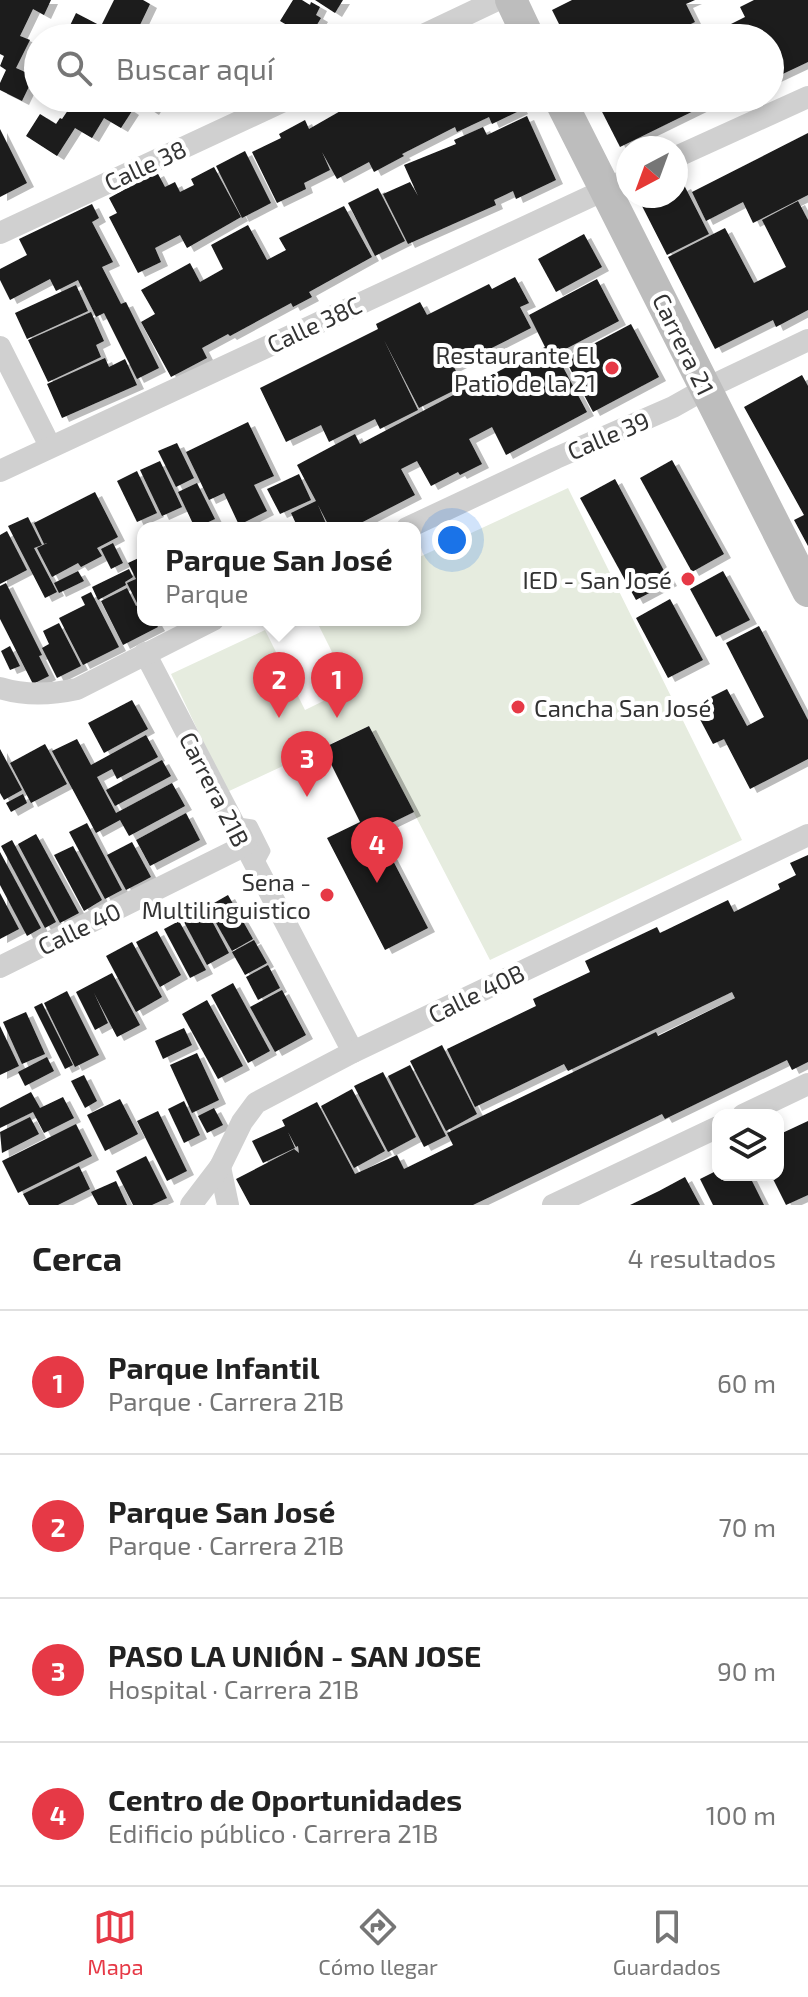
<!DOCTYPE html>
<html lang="es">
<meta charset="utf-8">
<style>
body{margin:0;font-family:"Exo 2",sans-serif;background:#f2f2f2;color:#222}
.controls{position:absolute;right:24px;bottom:24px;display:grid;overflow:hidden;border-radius:16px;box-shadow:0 4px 12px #0003}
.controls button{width:72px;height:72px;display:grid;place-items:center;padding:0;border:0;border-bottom:2px solid #e0e0e0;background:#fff;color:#222;font:40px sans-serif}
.compass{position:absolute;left:616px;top:136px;width:72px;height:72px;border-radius:50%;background:#fff;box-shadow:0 4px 12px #0003;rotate:221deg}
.you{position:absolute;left:452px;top:540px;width:28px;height:28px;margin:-20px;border:6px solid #fff;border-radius:50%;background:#1a73e8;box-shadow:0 0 0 12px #1a73e833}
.badge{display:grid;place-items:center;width:52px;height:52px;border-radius:50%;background:#e63946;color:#fff;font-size:26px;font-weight:700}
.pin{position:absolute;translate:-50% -66px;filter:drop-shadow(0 2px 4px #0008)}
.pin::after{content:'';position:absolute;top:42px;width:28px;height:24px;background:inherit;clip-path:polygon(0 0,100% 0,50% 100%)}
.popup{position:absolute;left:137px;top:522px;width:284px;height:104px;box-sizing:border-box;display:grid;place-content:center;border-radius:16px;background:#fff;filter:drop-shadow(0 2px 6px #0005);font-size:26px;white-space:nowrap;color:#767676}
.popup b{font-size:30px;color:#222}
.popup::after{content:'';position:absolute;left:50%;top:100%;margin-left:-16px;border:16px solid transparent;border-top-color:#fff}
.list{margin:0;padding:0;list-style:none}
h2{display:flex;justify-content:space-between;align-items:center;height:104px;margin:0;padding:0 32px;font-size:34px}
h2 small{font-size:26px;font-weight:400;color:#767676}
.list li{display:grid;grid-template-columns:52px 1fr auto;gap:24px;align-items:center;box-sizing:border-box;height:144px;padding:0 32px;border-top:2px solid #e0e0e0}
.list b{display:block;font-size:30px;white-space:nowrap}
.list p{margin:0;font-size:26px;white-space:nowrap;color:#767676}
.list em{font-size:26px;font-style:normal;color:#767676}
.icon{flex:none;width:44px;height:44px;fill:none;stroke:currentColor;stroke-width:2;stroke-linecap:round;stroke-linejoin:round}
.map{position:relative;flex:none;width:808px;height:1205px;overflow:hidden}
.search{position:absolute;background:#fff;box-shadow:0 4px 12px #0003;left:24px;right:24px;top:24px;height:88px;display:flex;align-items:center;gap:20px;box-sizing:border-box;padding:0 28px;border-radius:44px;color:#767676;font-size:30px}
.sheet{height:680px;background:#fff}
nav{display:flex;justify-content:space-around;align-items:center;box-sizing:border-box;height:112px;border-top:2px solid #e0e0e0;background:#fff;font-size:22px;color:#767676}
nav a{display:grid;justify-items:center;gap:4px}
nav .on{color:#e63946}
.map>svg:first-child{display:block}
</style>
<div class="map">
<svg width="808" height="1205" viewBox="0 0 808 1205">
<defs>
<filter id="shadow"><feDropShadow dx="7" dy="4" stdDeviation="0" flood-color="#0004"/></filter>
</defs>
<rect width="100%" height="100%" fill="#fff"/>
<polygon fill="#e6ecdf" points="568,488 742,840 490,960 369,726 227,792 171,674 265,630 305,710 350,688 316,620 415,620 415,559"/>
<g fill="#1a1a1a" filter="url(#shadow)">
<polygon points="0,0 51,0 44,15 33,9 20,36 30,40 16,68 34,76 22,101 0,90 0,83 6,70 0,66 4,56 0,54"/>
<polygon points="114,0 143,0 150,4 139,27 159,38 64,38 76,13 101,26"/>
<polygon points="293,0 302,0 310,5 311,2 320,7 316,15 321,18 309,38 280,21"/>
<polygon points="315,0 343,0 335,13"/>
<polygon points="572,0 695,0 686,4 695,22 662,38 566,38 552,10"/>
<polygon points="754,0 808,0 808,62 770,80 770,38 703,38 745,17 740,7"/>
<polygon points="98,98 131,98 126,107 132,111 121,128 104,118 92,138 75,128 57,156 26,136 40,114 56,124 60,118 62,119 75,100 91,110"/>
<polygon points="132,98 160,98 152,111"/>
<polygon points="363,98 515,98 521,110 492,124 489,117 457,132 455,127 402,154 404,156 374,172 369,162 337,179 322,152 330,170 304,183 306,189 277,203 252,152 281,138 279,134 305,120 309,129"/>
<polygon points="595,98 720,98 620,147"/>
<polygon points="527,116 556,180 516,199 513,191 494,200 496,205 408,244 383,194 410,182 418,196 404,165 456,144 454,140 483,127 487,135"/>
<polygon points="0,129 27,183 0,197"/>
<polygon points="808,133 808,195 753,223 743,202 706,221 692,192"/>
<polygon points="245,151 271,203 242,218 216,166"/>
<polygon points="214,167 241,217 187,248 180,235 155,248 161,262 138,273 109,217 117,213 109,198 157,172 165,187 175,182 180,192 194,185 191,179"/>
<polygon points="684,185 709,234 667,255 642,206 662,196 676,196 676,189"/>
<polygon points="378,188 405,241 375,256 348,203"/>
<polygon points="798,201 808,220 808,310 776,327 773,320 715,349 668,257 725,228 754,283 786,267 762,220"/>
<polygon points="92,204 99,218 92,222 113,262 102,267 121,304 126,302 159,368 137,379 104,313 96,317 78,280 56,291 50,279 10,300 0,280 0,269 27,255 19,239"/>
<polygon points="344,206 372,257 309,292 312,297 293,307 291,303 230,336 228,334 202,348 207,358 171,377 141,322 155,314 141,290 190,263 200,282 223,269 211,245 248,225 267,260 286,250 279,238"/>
<polygon points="584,234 602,267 556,292 538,259"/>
<polygon points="515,277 529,303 520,307 531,328 454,367 463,386 419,408 384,340 418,410 380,429 375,419 329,442 321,425 286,442 260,388 378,329 376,324 420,302 427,315 489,284 492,289"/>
<polygon points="597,279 619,321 556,354 587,412 506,455 492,427 469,439 482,464 460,475 458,472 431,486 417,461 401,469 415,495 351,528 330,528 318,505 328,528 298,528 291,513 316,501 297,465 355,434 360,444 545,347 529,315"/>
<polygon points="76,285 88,311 27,339 15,313"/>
<polygon points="91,312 104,341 96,345 101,357 48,382 28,340"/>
<polygon points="631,324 659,377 593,412 565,359"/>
<polygon points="105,358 109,367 125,359 137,385 62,418 47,384"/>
<polygon points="802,375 808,386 808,546 794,520 804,515 744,407"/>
<polygon points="248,422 274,476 254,485 267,511 239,525 224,493 209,500 186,452"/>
<polygon points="177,443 194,478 176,487 158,451"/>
<polygon points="672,460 724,554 692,572 640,478"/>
<polygon points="160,461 182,507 162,516 140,470"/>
<polygon points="137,471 157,513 137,522 117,481"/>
<polygon points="299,474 311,500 280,514 267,489"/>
<polygon points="615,479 670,582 636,600 580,498"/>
<polygon points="197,483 215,519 195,528 178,492"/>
<polygon points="95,492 118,537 97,548 102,556 81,567 78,563 52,577 37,548 47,543 44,544 34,523"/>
<polygon points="28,517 42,545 34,548 57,592 45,598 8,526"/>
<polygon points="7,531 27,570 0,584 0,535"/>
<polygon points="113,543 123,563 111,569 101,549"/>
<polygon points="143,556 143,600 137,603 127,583 136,579 128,563"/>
<polygon points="129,569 133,577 125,582 126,585 98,600 92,587"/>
<polygon points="78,571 84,581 59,593 54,583"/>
<polygon points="723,571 750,620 716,637 690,589"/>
<polygon points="6,583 42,655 39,656 49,676 33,684 0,619 0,586"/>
<polygon points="127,588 136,606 143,603 143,620 154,620 158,627 123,645 101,601"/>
<polygon points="91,592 119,647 83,665 59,618 85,605 81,597"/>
<polygon points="670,599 703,660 668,678 636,618"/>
<polygon points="59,623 81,666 57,678 42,648 49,644 43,631"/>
<polygon points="759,626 808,720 808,759 750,789 724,739 713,744 693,706 727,689 747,726 764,717 726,643"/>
<polygon points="10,646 20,666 10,670 1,651"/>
<polygon points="132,700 148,729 104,753 88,723"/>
<polygon points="369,726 414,812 377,830 428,928 385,950 327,838 360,822 323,748"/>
<polygon points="146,735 158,757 117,779 112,769 97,777 116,813 172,783 185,806 129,836 120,820 96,833 52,751 77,739 91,765"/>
<polygon points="45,744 67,784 31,803 10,763"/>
<polygon points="0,749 22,790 4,800 0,793"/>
<polygon points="162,760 171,776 115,806 106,790"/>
<polygon points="23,794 27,803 11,812 6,803"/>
<polygon points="186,813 200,840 150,866 136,840"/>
<polygon points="87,823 122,890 105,899 69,832"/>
<polygon points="36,834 79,913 60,923 18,844"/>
<polygon points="12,840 56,922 45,928 1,846"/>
<polygon points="132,842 151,877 126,890 107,855"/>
<polygon points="73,846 102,900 84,911 54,855"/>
<polygon points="0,852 41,928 27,936 0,885"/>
<polygon points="808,855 808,1062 792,1070 787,1060 665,1119 662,1114 473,1205 250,1205 236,1179 294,1149 299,1153 298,1146 296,1147 288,1132 295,1148 263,1163 252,1141 285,1126 282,1120 317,1102 355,1174 397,1155 404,1169 453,1145 447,1133 656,1032 658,1036 735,998 732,992 568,1071 564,1064 475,1107 447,1049 536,1006 533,999 590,972 585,961 657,927 660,933 728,900 734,912 780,889 778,884 796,875 790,863"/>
<polygon points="0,893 19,929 0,939"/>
<polygon points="228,895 253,939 232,951 207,907"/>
<polygon points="205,908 229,953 207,965 183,920"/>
<polygon points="179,921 206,970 190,978 164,929"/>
<polygon points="157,931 181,975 160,987 136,942"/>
<polygon points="254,940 267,963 245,975 232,952"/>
<polygon points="132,942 162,997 136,1012 106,956"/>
<polygon points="268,965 280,988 258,1000 246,977"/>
<polygon points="112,973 140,1025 117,1037 94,993 108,1023 95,1030 76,992"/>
<polygon points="233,983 270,1051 248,1063 211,995"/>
<polygon points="282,990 306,1035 275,1052 250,1007"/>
<polygon points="67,991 99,1055 75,1067 44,1003"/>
<polygon points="207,1000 243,1066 218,1079 182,1014"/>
<polygon points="42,1003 73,1065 65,1069 34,1007"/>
<polygon points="26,1012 45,1054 22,1064 3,1022"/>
<polygon points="0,1026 19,1066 0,1075"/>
<polygon points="184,1028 192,1045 163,1059 155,1041"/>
<polygon points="442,1045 477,1114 446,1131 410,1061"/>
<polygon points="197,1053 219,1100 192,1113 170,1065"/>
<polygon points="47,1057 54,1071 25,1086 18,1072"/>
<polygon points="410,1065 446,1136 424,1147 388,1076"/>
<polygon points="383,1072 416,1137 388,1152 354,1086"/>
<polygon points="84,1075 97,1101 85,1108 71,1081"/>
<polygon points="352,1089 385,1151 354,1168 321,1106"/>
<polygon points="31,1092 40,1108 63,1097 74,1118 44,1133 33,1112 0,1128 0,1108"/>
<polygon points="120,1099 138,1134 105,1151 87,1115"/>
<polygon points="184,1101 200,1135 184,1143 168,1109"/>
<polygon points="214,1108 223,1125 207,1133 198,1116"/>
<polygon points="158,1111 187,1171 167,1181 137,1121"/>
<polygon points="30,1117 39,1134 2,1153 0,1132"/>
<polygon points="808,1121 808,1195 786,1205 771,1175 778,1175 778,1135"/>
<polygon points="76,1124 92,1156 18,1193 2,1161"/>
<polygon points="146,1156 167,1198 152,1205 133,1205 116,1171"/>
<polygon points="79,1166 90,1189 58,1205 29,1205 23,1194"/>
<polygon points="718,1170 718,1175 749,1175 764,1205 713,1205 700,1179"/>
<polygon points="685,1177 700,1205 630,1205 659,1191"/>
<polygon points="116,1181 127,1205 98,1205 91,1192"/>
</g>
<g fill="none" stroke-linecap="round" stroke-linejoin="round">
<polyline stroke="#d0d0d0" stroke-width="11" points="232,822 252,825 265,851 257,866"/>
<g stroke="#d0d0d0" stroke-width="22">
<polyline points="417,38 497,0"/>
<polyline points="676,157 808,97"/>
<polyline points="0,233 290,98"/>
<polyline points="0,347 50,446"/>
<polyline points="0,471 628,179"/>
<polyline points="407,528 556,458 673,407 705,389 808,340"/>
<polyline points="145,653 353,1052"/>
<path d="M 0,688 C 26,696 50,695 77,689 L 213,620"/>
<polyline points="0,967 244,846"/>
<polyline points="743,1115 808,1084"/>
<polyline points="220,1167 228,1205"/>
<polyline points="191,1205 220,1167 242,1122 256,1103 353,1052 808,835"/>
<polyline points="553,1205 718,1127"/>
</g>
<g stroke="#bdbdbd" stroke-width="32">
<polyline points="511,0 529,38"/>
<polyline points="559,98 808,591"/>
</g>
</g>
<g fill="#e63946" stroke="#fff" stroke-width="3">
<circle cx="612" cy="368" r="8"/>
<circle cx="688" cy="579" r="8"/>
<circle cx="518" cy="707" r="8"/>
<circle cx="327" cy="895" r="8"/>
</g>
<g text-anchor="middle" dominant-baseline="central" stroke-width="8" stroke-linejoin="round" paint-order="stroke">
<g font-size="24" fill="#333" stroke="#fff">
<text transform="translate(145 165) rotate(-25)">Calle 38</text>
<text transform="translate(314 324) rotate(-25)">Calle 38C</text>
<text transform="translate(684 344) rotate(64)">Carrera 21</text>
<text transform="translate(608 435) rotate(-23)">Calle 39</text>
<text transform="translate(215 789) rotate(63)">Carrera 21B</text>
<text transform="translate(79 928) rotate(-26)">Calle 40</text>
<text transform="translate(476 993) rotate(-26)">Calle 40B</text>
</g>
<g font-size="24" fill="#333" stroke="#fff" text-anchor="end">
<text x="596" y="354">Restaurante El<tspan x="596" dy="28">Patio de la 21</tspan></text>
<text x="672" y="579">IED - San José</text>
<text x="534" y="707" text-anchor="start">Cancha San José</text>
<text x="311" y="881">Sena -<tspan x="311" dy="28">Multilinguistico</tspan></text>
</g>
</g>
</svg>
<div class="controls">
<button><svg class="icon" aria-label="layers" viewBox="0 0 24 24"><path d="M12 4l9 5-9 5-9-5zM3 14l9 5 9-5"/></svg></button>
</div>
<svg class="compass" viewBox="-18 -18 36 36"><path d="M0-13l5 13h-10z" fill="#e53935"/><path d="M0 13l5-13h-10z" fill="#767676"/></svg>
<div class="you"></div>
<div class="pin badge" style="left:337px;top:718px">1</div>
<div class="pin badge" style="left:279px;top:718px">2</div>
<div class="popup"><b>Parque San José</b>Parque</div>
<div class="pin badge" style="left:307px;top:797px">3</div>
<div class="pin badge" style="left:377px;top:883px">4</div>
<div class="search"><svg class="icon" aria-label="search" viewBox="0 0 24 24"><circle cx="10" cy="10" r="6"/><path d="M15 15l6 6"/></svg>Buscar aquí</div>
</div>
<section class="sheet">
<h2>Cerca<small>4 resultados</small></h2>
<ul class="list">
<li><span class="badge">1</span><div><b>Parque Infantil</b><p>Parque · Carrera 21B</p></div><em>60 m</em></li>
<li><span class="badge">2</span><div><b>Parque San José</b><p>Parque · Carrera 21B</p></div><em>70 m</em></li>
<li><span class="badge">3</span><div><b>PASO LA UNIÓN - SAN JOSE</b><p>Hospital · Carrera 21B</p></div><em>90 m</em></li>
<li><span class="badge">4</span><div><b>Centro de Oportunidades</b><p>Edificio público · Carrera 21B</p></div><em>100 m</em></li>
</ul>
</section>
<nav>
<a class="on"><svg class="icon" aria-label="map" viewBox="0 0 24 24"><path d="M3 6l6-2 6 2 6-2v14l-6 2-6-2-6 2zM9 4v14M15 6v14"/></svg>Mapa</a>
<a><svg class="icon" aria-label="directions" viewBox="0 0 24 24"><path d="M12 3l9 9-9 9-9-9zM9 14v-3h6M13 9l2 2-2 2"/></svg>Cómo llegar</a>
<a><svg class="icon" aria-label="saved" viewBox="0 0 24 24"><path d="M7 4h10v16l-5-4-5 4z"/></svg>Guardados</a>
</nav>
